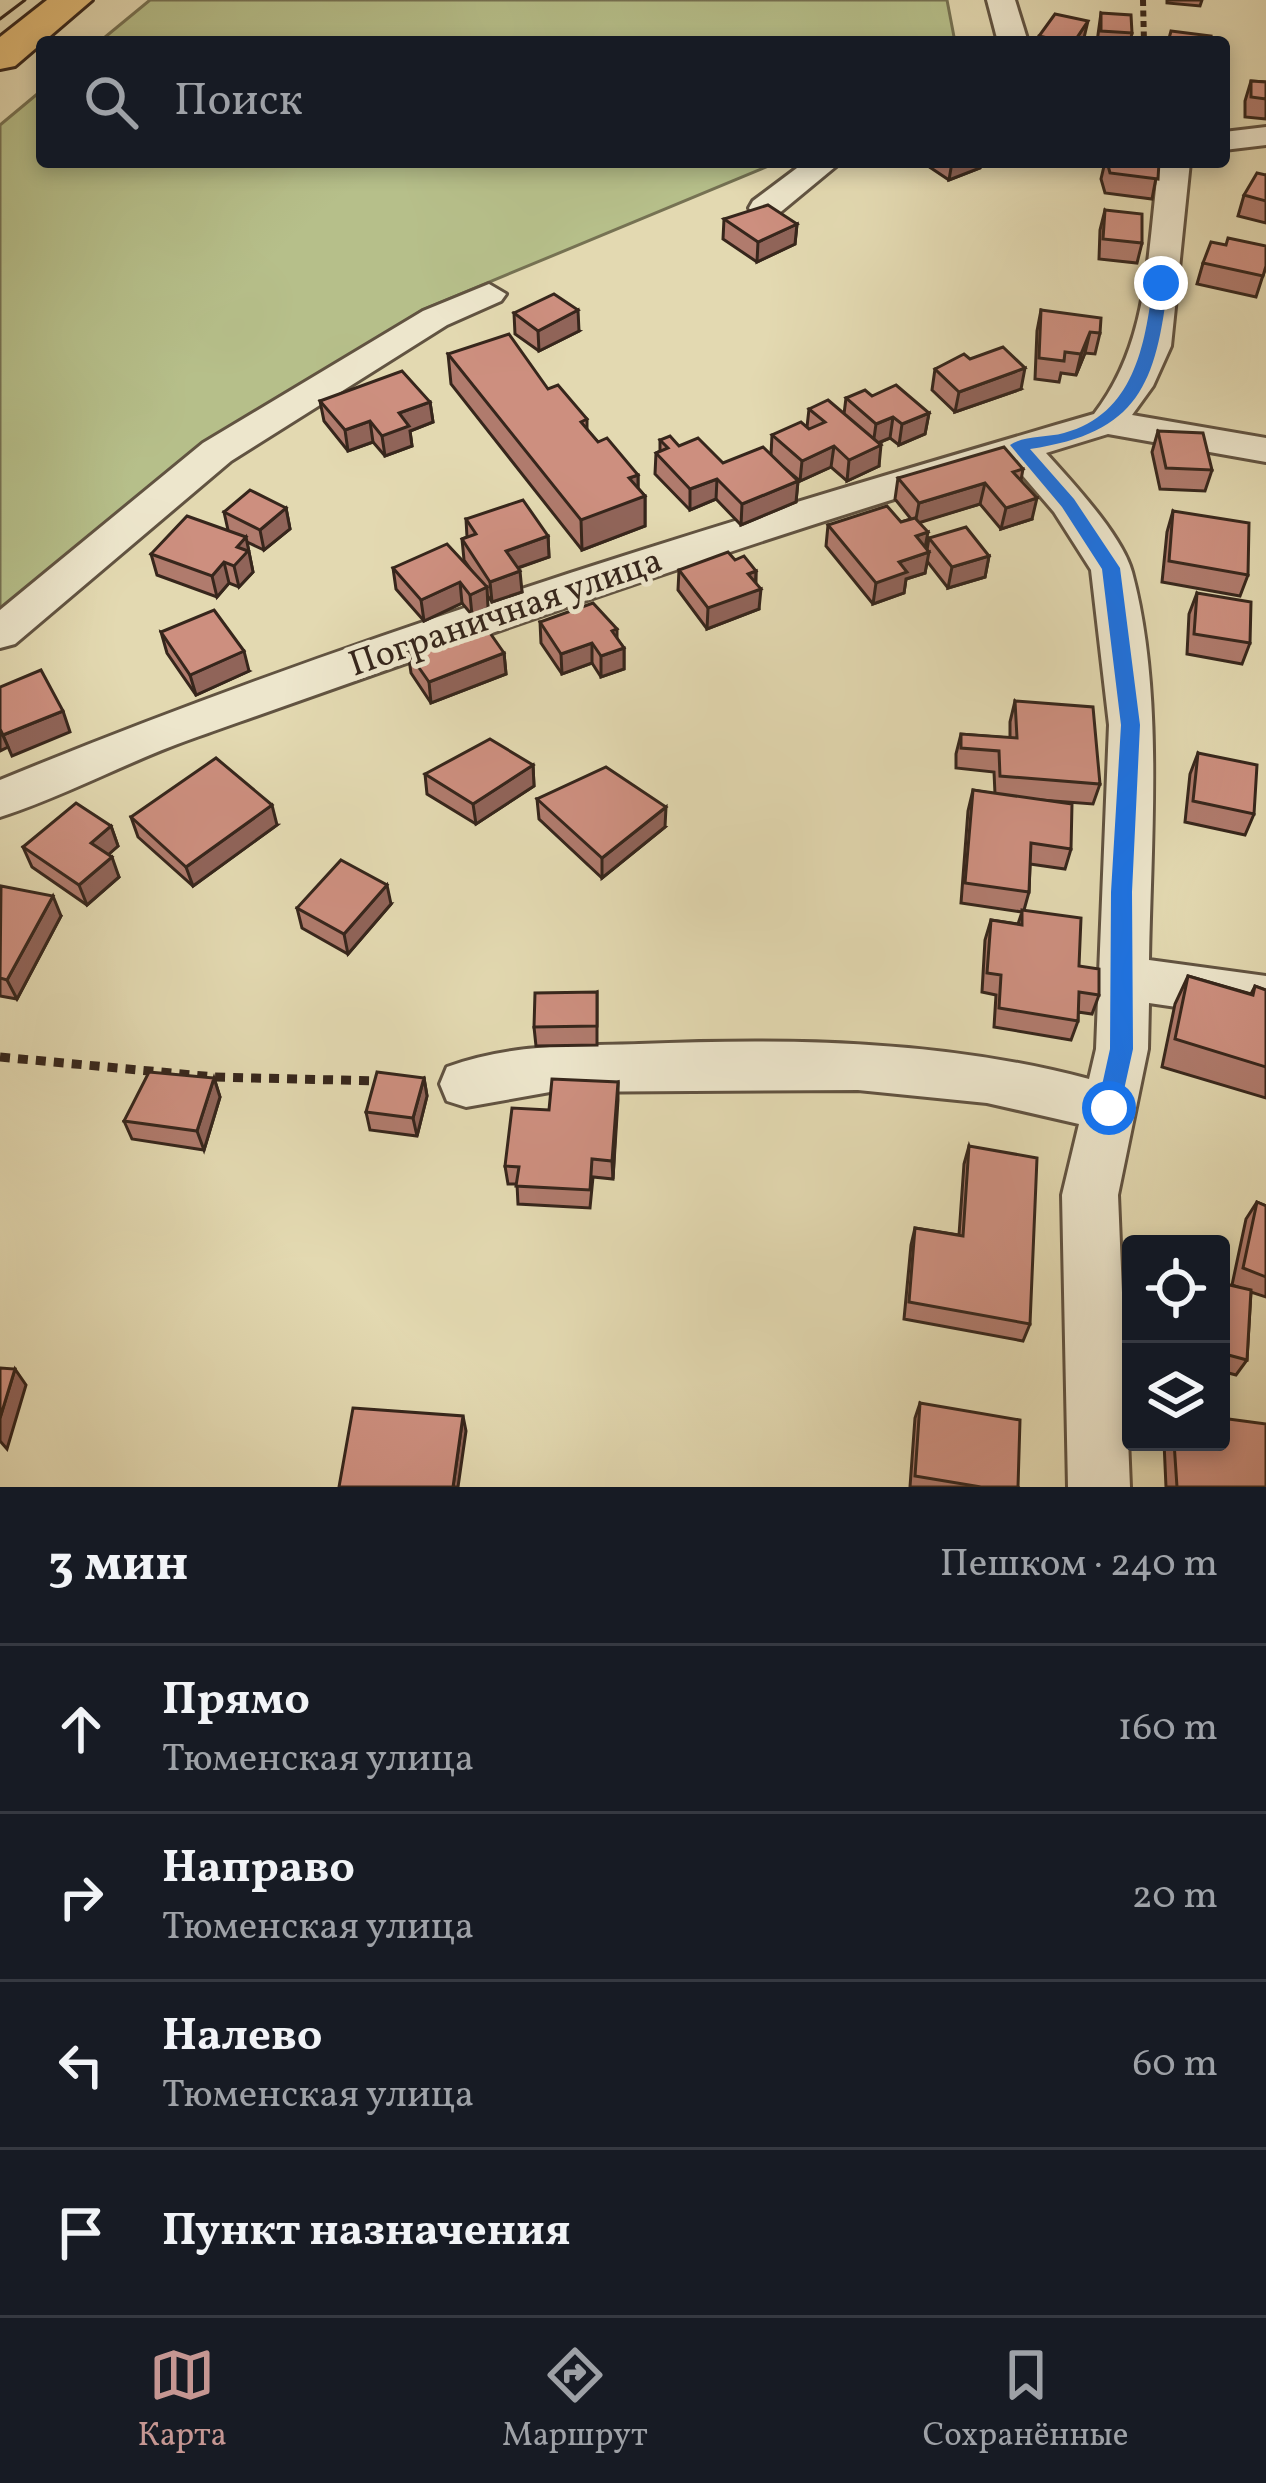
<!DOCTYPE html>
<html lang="ru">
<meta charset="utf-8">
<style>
body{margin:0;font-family:Vollkorn,serif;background:#20242c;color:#f1f3f6}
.controls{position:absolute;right:36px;bottom:36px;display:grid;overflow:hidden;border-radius:12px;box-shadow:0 6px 18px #0003}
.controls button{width:108px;height:108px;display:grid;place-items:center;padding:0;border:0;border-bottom:3px solid #363941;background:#171b24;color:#f1f3f6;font:60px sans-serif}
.stop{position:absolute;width:36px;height:36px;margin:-27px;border:9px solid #1a73e8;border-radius:50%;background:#fff}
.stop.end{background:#1a73e8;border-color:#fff;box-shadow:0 3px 12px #0008}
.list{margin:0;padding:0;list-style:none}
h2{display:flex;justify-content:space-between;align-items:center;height:156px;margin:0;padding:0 48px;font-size:51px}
h2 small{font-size:39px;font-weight:400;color:#9ea1a6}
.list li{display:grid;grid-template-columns:78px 1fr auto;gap:36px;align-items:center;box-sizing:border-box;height:168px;padding:0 48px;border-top:3px solid #363941}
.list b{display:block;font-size:45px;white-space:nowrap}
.list p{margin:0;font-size:39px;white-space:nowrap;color:#9ea1a6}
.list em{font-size:39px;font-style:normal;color:#9ea1a6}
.icon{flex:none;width:66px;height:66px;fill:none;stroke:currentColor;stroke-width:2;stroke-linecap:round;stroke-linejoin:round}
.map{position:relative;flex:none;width:1266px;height:1487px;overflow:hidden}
.search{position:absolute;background:#171b24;box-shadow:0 6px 18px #0003;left:36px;right:36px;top:36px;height:132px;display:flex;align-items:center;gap:30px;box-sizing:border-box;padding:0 42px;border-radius:12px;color:#9ea1a6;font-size:45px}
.sheet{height:828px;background:#171b24}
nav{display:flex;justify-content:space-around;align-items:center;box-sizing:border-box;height:168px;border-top:3px solid #363941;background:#171b24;font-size:33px;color:#9ea1a6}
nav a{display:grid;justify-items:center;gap:6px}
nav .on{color:#c59692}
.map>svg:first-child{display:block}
</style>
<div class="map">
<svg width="1266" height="1487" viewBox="0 0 1266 1487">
<rect width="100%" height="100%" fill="#e3d9b1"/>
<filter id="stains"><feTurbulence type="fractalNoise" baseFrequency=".00167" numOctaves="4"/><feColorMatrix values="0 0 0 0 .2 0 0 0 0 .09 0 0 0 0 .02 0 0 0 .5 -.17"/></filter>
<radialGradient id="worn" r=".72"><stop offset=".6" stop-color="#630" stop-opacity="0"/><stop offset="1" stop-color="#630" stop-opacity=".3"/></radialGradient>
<g fill="#b6bf8a" stroke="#767253" stroke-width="3">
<polygon points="150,0 947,0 955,42 99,42"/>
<polygon points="42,90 42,162 778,162 422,310 180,466 0,615 0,125"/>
</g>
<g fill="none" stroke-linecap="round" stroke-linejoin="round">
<g stroke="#615341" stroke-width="6">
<g id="minor">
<polygon points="987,0 1015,0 1028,42 998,42"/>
<polygon points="1266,127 1266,145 1224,150 1224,132"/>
<polygon points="805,162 841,162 777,215 753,215 749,208 753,201"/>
<path d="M 1190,162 L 1171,346 L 1153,386 L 1132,415 L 1266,438 L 1266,462 L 1108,434 L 1046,453 C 1072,482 1122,535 1132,572 C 1164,691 1151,837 1149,960 L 1266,976 L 1266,1020 L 1149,1003 L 1148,1049 L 1118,1195 L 1130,1487 L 1068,1487 L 1062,1195 L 1079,1124 L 987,1103 L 858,1090 L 550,1092 L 466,1107 L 447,1101 L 440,1084 L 447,1067 C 510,1044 572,1046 639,1044 C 790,1038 942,1040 1089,1079 L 1096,1049 L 1109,725 L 1091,570 L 1054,512 L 1012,463 C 736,545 465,642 194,738 C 128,761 66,796 0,817 L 0,780 C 354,634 729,520 1094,414 C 1150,342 1147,252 1159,164 Z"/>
<polygon points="489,284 506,294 501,301 447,325 231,461 15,644 0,648 0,610 203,443 423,311"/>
</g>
</g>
<g stroke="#36261c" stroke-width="6">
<polygon id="highway" points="47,0 92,0 15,66 0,69 0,37"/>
</g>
<polyline stroke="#36261c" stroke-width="6" stroke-dasharray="6 4.5" stroke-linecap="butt" points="1143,0 1144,42"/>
<polyline stroke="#36261c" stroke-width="9" stroke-dasharray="10 8" stroke-linecap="butt" points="0,1057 214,1077 380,1081"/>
<use href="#minor" fill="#ede6cc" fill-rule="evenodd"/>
<use href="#highway" fill="#e2bc78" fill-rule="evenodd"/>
<polyline stroke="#36261c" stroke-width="3" points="0,19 25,0"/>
</g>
<g fill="#b07b6d" stroke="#36261c" stroke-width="3">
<polygon points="1167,0 1202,0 1200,6 1167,3"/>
<polygon points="1101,13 1132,33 1130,42 1097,42"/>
<polygon points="1039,36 1084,40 1083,42 1038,42"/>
<polygon points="1251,81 1266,82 1266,119 1245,117 1245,101"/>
<polygon points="922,162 981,162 980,168 949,180"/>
<polygon points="1105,162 1159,162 1152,199 1105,193 1101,179"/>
<polygon points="1266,175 1266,223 1238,216 1244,195"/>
<polygon points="1105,210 1142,243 1137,263 1099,259 1100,230"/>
<polygon points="724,219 797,224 795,244 757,262 723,239"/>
<polygon points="1203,263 1266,266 1256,297 1197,284"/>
<polygon points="1041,310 1100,333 1095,354 1085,353 1076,375 1061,373 1059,382 1035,379 1037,331"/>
<polygon points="514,313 579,331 539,351 515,334"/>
<polygon points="448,354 548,389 587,419 587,430 598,442 638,475 638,488 645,496 645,526 582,550 451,384"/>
<polygon points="970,359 1021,389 955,412 932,390 935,369"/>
<polygon points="872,396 929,413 925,434 899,445 890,438 878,443 879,466 847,481 831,467 800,481 776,461 798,481 796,502 741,525 716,499 690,510 655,474 656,453 660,451 660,440 679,446 723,463 771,455 772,435 807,427 809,409 844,414 846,398"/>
<polygon points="320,401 430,402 433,422 410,431 412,446 385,456 373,442 348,451 324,421"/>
<polygon points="1158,431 1212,470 1205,491 1160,489 1152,452"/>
<polygon points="1023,469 1021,480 1032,519 1001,529 980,504 919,522 927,550 929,538 989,556 985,577 948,588 927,561 925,573 906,579 904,593 873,604 826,546 828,525 901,522 911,519 895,499 898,478"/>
<polygon points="286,508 290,529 264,550 247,542 253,572 239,587 229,583 217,597 157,575 151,554 228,530 224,512"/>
<polygon points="1173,511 1248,575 1240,596 1162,582 1167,532"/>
<polygon points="466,519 548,536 549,557 518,568 522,592 492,602 487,595 488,608 472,615 462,603 424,621 396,589 393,568 471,570 464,560 462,539 467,537"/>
<polygon points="679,570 756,571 756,583 759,609 707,629 678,590"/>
<polygon points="1197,593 1250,643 1242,664 1187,654 1189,614"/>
<polygon points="540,622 617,629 617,639 624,648 624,669 601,677 592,663 562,674 541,643"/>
<polygon points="161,632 249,671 196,695 167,653"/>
<polygon points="408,652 504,653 506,674 431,703 411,673"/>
<polygon points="1015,701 1100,784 1093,804 1040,800 1071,849 1065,869 1030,864 1029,892 1024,910 1079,966 1099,995 1092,1014 1078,1012 1078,1021 1071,1040 994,1027 996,995 982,992 985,940 991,920 1018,924 1022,912 961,903 968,811 973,790 995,794 994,772 956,768 956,754 961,734 1010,738 1010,722"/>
<polygon points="1198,753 1254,814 1245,835 1185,822 1190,774"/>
<polygon points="533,765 534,786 476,824 427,794 425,774"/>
<polygon points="537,799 665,827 602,878 539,819"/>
<polygon points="131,817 277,825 193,886 138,837"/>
<polygon points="111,826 118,846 108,854 119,877 87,905 32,867 23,847"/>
<polygon points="0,888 61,916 17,999 0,996"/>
<polygon points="391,904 348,954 302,928 297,908"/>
<polygon points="1188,976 1251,994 1255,986 1266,990 1266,1098 1162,1067 1175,1004"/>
<polygon points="597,992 597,1045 536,1046 534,1027"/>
<polygon points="214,1078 220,1097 204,1150 132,1139 124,1121"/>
<polygon points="424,1078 427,1096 417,1136 370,1130 366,1112"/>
<polygon points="618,1082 613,1179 593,1177 590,1208 518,1204 517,1184 508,1184 505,1166 549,1110"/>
<polygon points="969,1146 1030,1324 1023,1341 904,1319 911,1245 915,1228 959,1235 964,1164"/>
<polygon points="1257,1202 1266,1206 1266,1297 1251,1292 1247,1360 1236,1375 1221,1371 1221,1283 1240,1288 1232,1285 1246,1219"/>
<polygon points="920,1403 1018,1487 910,1487 915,1418"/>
<polygon points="1164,1442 1221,1442 1266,1487 1166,1487"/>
</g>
<g fill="#906459" stroke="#36261c" stroke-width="3">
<polygon points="1088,21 1083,42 1074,42"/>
<polygon points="952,162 981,162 980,168 949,180"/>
<polygon points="797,224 795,244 757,262 758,242"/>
<polygon points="578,310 579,331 539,351 538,331"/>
<polygon points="1090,332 1085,353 1076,375 1081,354"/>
<polygon points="1025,368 1021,389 955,412 959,392"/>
<polygon points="430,402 433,422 410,431 412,446 385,456 382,436 399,413"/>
<polygon points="929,413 925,434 899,445 902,424"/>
<polygon points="893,417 890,438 873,445 876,424"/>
<polygon points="370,421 373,442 348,451 345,430"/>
<polygon points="881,445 879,466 847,481 849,460"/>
<polygon points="834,446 831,467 800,481 802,461"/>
<polygon points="638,475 638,498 645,496 645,526 582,550 581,520 629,478"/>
<polygon points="717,479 716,499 690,510 690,489"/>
<polygon points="798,481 796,502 741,525 742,504"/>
<polygon points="985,483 980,504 915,524 919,503"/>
<polygon points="1037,498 1032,519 1001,529 1006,508"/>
<polygon points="286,508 290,529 264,550 260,530"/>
<polygon points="928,532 924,553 916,536"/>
<polygon points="548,536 549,557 508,571 506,551"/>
<polygon points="246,537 253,572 239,587 234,566 237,547"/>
<polygon points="929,552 925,573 906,579 904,593 873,604 876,583 899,562"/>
<polygon points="989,556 985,577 948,588 952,567"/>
<polygon points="224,562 229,583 217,597 212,576"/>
<polygon points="520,571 522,592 492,602 490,582"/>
<polygon points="756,571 755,591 761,589 759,609 707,629 708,608 748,574"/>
<polygon points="460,582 462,603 424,621 421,600"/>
<polygon points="487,587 488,608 472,615 470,595"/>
<polygon points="592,643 592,663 562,674 561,654"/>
<polygon points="624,648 624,669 601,677 601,656"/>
<polygon points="244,651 249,671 196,695 190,675"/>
<polygon points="504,653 506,674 431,703 429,682"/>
<polygon points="63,711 70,732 12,756 3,735"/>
<polygon points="0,729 8,747 0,751"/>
<polygon points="533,765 534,786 476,824 473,804"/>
<polygon points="272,805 277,825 193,886 186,867"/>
<polygon points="666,807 665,827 602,878 602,858"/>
<polygon points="111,826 118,846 99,863 91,843"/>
<polygon points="112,857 119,877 87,905 79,885"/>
<polygon points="387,885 391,904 348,954 344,934"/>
<polygon points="53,896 61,916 17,999 7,980"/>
<polygon points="214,1078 220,1097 204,1150 197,1131"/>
<polygon points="424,1078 427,1096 417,1136 413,1118"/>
<polygon points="618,1082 618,1100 613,1179 612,1161"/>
<polygon points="15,1369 26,1385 7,1449 0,1441 0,1418"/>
<polygon points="463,1416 466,1431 458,1487 453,1487"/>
</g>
<g fill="#cd8f7f" stroke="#36261c" stroke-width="3">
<polygon points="1101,13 1131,15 1132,33 1101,31"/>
<polygon points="1055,14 1088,21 1074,42 1064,42 1039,36"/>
<polygon points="1171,31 1211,36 1210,42 1168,42"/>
<polygon points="1251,81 1266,82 1266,99 1251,97"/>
<polygon points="1107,162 1159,162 1158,179 1110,173"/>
<polygon points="1257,173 1266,175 1266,201 1244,195"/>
<polygon points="768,205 797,224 758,242 724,219"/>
<polygon points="1105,210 1142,214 1142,243 1103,239"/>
<polygon points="1228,238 1266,246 1266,266 1263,276 1203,263 1211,242 1226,245"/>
<polygon points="554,294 578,310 538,331 514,313"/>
<polygon points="1041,310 1101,318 1100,333 1090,332 1081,354 1065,352 1064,361 1039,358"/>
<polygon points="509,334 548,389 558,385 587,419 581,422 598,442 607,438 638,475 629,478 645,496 581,520 448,354"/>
<polygon points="1003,347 1025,368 959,392 935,369 964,354 970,359"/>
<polygon points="402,371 430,402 399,413 409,426 382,436 370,421 345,430 320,401"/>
<polygon points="896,385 929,413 902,424 893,417 876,424 846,398 865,390 872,396"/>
<polygon points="828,400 881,445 849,460 834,446 802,461 772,435 801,422 809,429 825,422 809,409"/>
<polygon points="1158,431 1203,433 1212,470 1166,468"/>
<polygon points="670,436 679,446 698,438 723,463 763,447 798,481 742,504 717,479 690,489 656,453 668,448 660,440"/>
<polygon points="1004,447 1023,469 1013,472 1037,498 1006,508 985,483 919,503 898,478"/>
<polygon points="250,490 286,508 260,530 224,512"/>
<polygon points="523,500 548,536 506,551 520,571 490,582 462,539 476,534 466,519"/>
<polygon points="887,506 901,522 915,518 928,532 916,536 929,552 899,562 907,572 876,583 828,525"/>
<polygon points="1173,511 1249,523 1248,575 1169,561"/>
<polygon points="187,516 246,537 237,547 248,551 234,566 224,562 212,576 151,554"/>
<polygon points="966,527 989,556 952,567 929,538"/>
<polygon points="447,544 487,587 470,595 460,582 421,600 393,568"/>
<polygon points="728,552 735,560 744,556 756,571 748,574 761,589 708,608 679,570"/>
<polygon points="1197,593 1251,602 1250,643 1194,634"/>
<polygon points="593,603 617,629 612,631 624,648 601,656 592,643 561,654 540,622"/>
<polygon points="214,610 244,651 190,675 161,632"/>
<polygon points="483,623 504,653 429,682 408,652"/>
<polygon points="41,670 63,711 3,735 0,729 0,687"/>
<polygon points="1015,701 1093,707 1100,784 1000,776 999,751 961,748 961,734 1017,738"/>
<polygon points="490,739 533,765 473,804 425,774"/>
<polygon points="1198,753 1257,765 1254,814 1193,801"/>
<polygon points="216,758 272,805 186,867 131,817"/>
<polygon points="606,767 666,807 602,858 537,799"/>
<polygon points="973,790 1072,804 1071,849 1031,843 1029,892 965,883"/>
<polygon points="76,803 111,826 91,843 112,857 79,885 23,847"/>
<polygon points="341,860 387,885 344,934 297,908"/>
<polygon points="1,886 53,896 7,980 0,978"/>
<polygon points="1022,910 1081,918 1079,966 1099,969 1099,995 1079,992 1078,1021 999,1008 1001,975 987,973 991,920 1022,925"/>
<polygon points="1188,976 1253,995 1255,986 1266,990 1266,1067 1175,1039"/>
<polygon points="597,992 597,1026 534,1027 535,993"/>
<polygon points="149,1072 214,1078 197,1131 124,1121"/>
<polygon points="377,1072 424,1078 413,1118 366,1112"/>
<polygon points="552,1079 618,1082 612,1161 592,1159 590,1190 516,1186 519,1167 505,1166 512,1108 549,1110"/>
<polygon points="969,1146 1037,1158 1030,1324 909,1302 915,1228 963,1236"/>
<polygon points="1257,1202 1266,1206 1266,1277 1243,1268"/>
<polygon points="1221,1283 1251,1290 1247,1360 1221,1353"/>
<polygon points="0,1368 15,1369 0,1418"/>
<polygon points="920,1403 1020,1420 1018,1487 981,1487 915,1476"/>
<polygon points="353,1408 463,1416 453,1487 339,1487"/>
<polygon points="1221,1418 1266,1424 1266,1487 1177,1487 1174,1442 1221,1442"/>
</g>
<path fill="#1a73e8" d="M 1161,278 L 1168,283 C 1156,384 1139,433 1030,449 L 1074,499 L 1120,568 L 1140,725 L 1132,892 L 1133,1049 L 1120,1108 L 1109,1118 L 1097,1108 L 1110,1049 L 1111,892 L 1121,725 L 1102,569 L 1062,507 L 1010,445 C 1025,435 1046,438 1064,433 C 1134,414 1145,346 1153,283 Z"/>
<g text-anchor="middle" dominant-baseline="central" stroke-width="10" stroke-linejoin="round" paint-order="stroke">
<g font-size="36" fill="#36261c" stroke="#ede6cc">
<text transform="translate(506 614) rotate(-19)">Пограничная улица</text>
</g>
</g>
<rect width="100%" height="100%" filter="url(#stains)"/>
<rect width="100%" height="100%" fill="url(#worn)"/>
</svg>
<div class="controls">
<button><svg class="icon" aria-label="locate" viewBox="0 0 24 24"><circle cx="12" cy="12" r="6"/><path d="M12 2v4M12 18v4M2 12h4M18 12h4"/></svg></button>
<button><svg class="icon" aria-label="layers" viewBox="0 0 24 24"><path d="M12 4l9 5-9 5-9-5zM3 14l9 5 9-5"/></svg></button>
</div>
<div class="stop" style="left:1109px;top:1108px"></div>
<div class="stop end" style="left:1161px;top:283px"></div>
<div class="search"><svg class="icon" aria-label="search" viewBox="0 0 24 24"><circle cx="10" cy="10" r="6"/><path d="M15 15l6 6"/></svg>Поиск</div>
</div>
<section class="sheet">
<h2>3 мин<small>Пешком · 240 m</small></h2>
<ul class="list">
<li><svg class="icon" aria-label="ahead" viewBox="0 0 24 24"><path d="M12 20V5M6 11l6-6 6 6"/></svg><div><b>Прямо</b><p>Тюменская улица</p></div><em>160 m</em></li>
<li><svg class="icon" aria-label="right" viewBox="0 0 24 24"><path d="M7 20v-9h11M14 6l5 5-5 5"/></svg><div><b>Направо</b><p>Тюменская улица</p></div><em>20 m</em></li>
<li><svg class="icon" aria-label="left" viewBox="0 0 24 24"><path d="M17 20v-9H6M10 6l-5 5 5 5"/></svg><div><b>Налево</b><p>Тюменская улица</p></div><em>60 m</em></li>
<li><svg class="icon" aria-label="arrive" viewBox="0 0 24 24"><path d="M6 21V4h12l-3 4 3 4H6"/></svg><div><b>Пункт назначения</b></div></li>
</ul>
</section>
<nav>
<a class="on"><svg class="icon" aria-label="map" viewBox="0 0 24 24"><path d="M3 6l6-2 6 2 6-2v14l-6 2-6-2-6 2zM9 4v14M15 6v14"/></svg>Карта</a>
<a><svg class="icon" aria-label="directions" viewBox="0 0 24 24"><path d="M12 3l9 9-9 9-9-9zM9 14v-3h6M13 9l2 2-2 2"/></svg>Маршрут</a>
<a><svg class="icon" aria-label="saved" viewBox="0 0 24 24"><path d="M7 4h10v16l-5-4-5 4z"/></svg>Сохранённые</a>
</nav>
